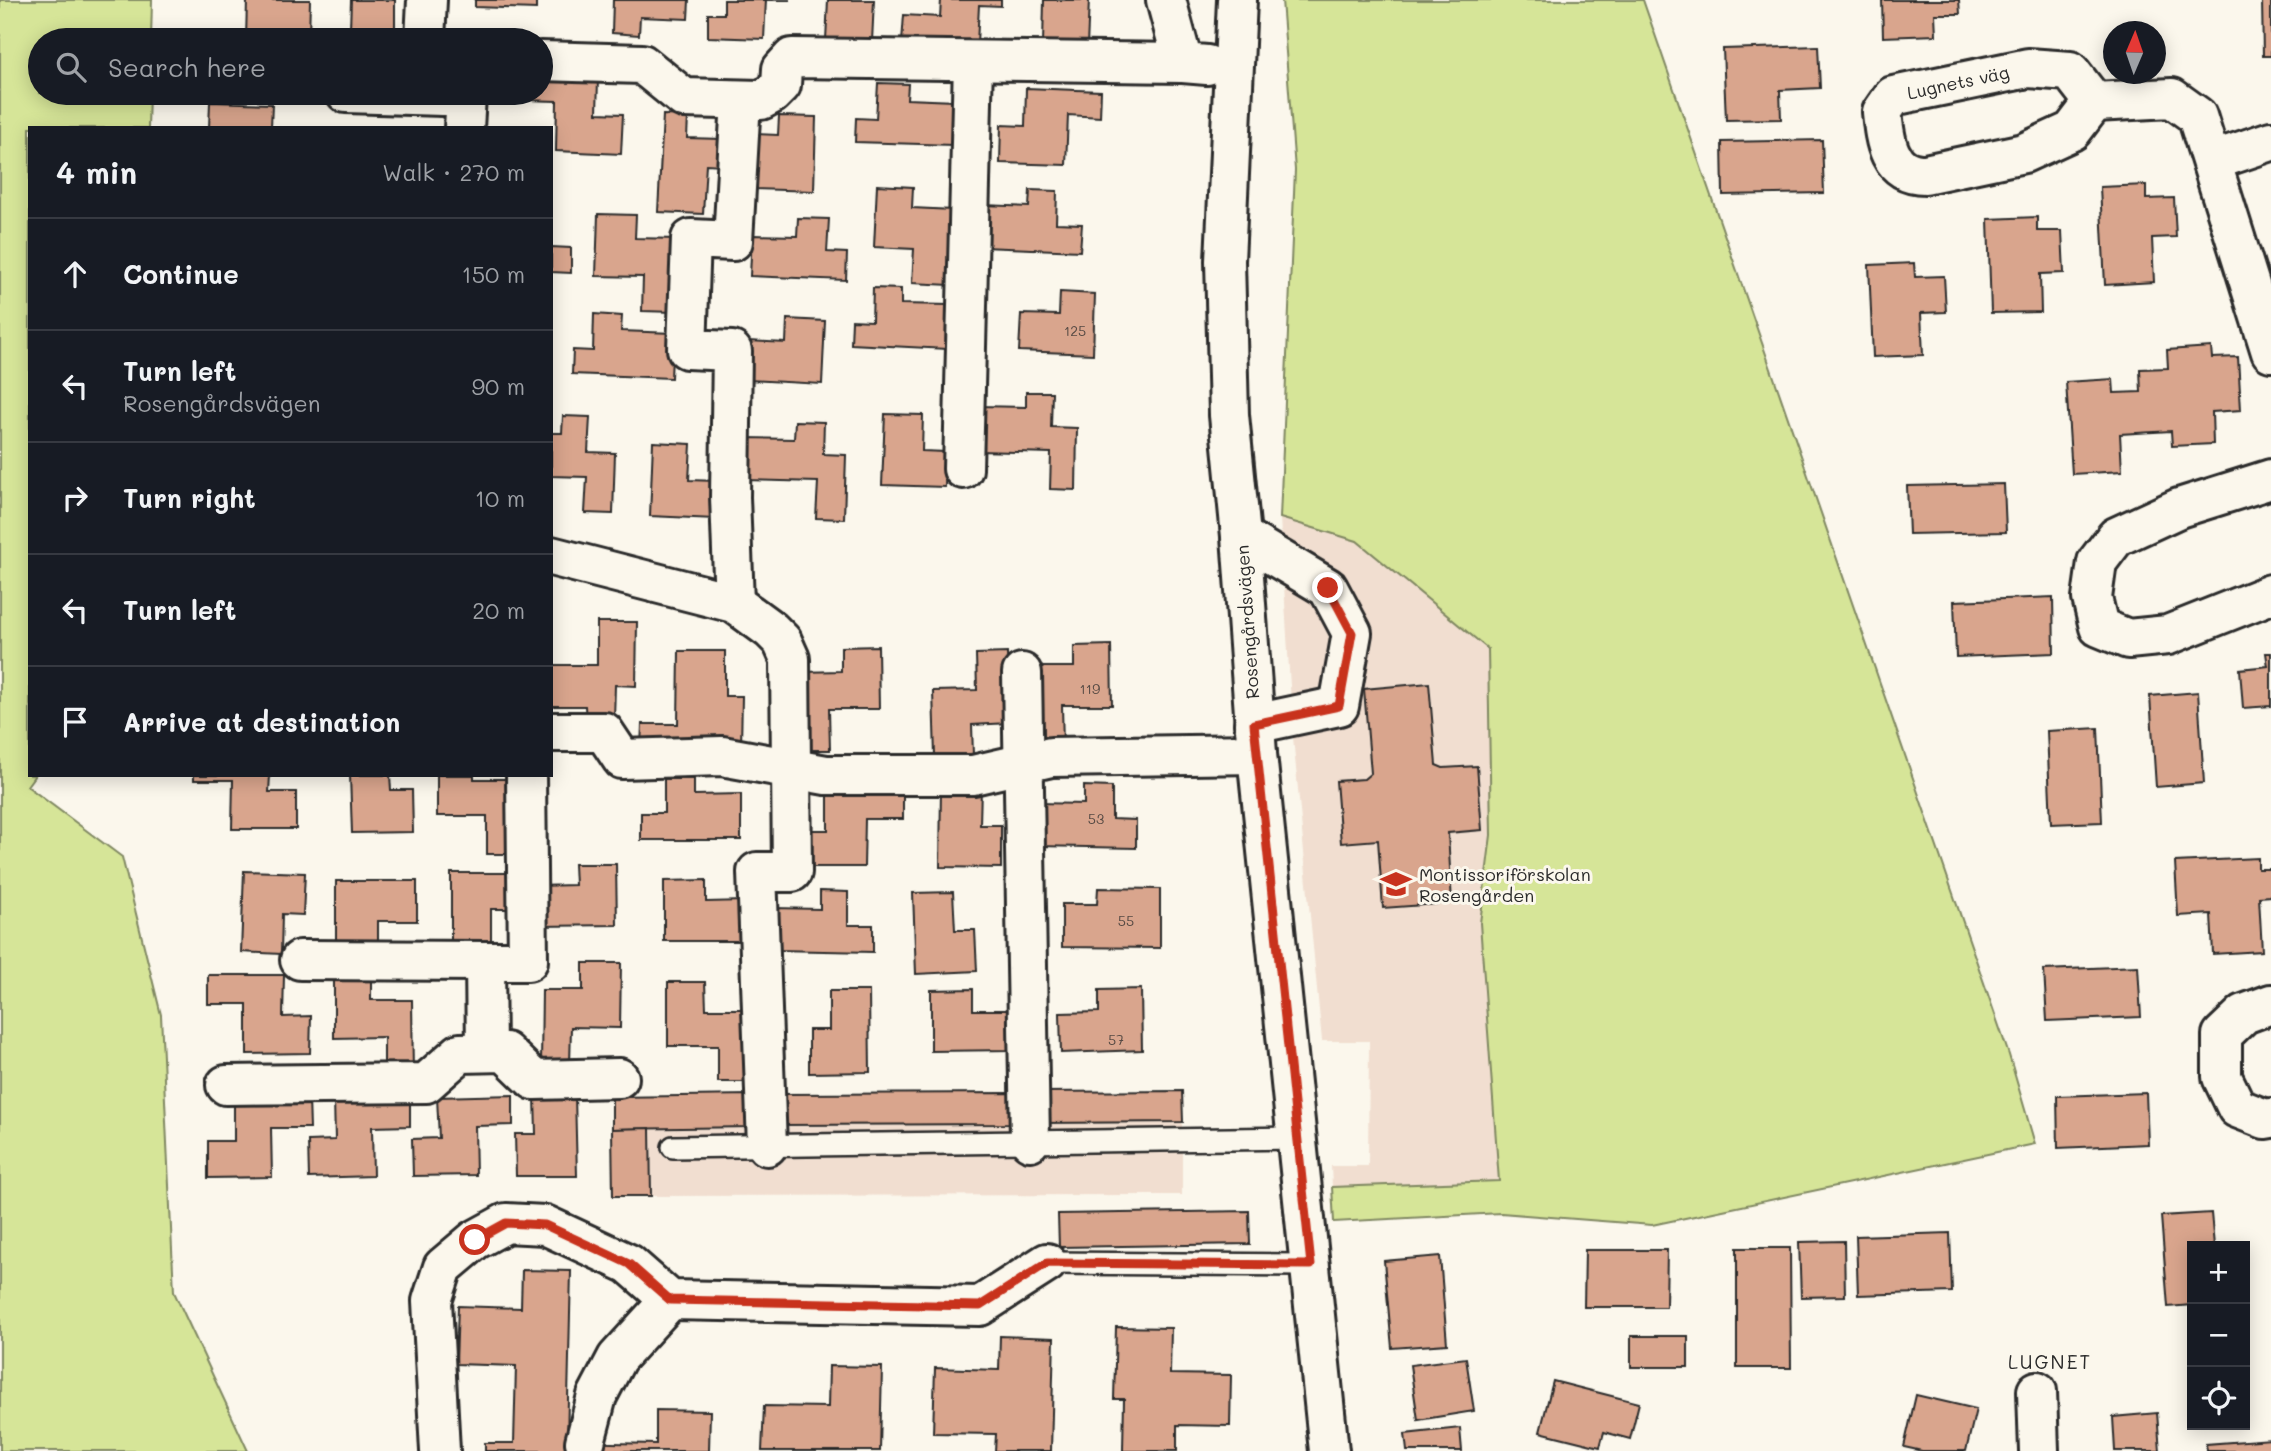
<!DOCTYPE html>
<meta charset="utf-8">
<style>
body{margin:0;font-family:Mali,sans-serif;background:#20242c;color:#f1f3f6}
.controls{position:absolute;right:21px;bottom:21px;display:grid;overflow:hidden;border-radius:0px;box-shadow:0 4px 18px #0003}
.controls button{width:63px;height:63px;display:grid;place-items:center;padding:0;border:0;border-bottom:2px solid #363941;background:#171b24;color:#f1f3f6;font:35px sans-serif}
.compass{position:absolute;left:2103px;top:21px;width:63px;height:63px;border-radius:50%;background:#171b24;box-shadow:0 4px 18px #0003;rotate:2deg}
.stop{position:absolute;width:21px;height:21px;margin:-16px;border:5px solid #c8321e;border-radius:50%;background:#fff}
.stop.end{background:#c8321e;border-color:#fff;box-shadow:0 2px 7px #0008}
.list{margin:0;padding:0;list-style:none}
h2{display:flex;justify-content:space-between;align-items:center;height:91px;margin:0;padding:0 28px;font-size:30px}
h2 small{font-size:23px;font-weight:400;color:#9ea1a6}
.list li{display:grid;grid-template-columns:46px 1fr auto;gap:21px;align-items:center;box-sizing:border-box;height:112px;padding:0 28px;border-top:2px solid #363941}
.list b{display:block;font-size:26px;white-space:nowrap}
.list p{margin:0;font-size:23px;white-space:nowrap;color:#9ea1a6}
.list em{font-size:23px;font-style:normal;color:#9ea1a6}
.icon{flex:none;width:38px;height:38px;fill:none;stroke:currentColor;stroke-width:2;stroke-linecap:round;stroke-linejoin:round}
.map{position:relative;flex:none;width:2271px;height:1451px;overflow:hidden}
.search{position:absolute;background:#171b24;box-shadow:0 4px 18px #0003;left:28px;top:28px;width:525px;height:77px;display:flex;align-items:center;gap:18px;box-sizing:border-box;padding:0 24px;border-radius:38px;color:#9ea1a6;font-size:26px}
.panel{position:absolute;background:#171b24;box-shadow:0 4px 18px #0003;left:28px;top:126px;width:525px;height:651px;border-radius:0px}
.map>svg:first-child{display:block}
</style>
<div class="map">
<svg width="2271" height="1451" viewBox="0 0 2271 1451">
<rect width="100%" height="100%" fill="#fbf7ec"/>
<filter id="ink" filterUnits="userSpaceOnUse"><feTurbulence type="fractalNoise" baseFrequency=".0143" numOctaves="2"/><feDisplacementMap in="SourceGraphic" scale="14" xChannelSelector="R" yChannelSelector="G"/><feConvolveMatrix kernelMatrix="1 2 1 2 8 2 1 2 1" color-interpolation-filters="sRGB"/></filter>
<g filter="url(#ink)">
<g fill="#f1ded0">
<polygon points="1280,518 1357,541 1488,649 1491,835 1480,923 1499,1181 1332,1187 1331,1166 1368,1166 1369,1041 1322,1041 1293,737"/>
<polygon points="1182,1091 1182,1195 613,1196 612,1097"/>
</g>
<g fill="#d6e598" stroke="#808862" stroke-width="2">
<polygon points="0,0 152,0 151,40 40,40 40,93 149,93 148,128 30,128 30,775 35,775 27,786 122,857 161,1015 174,1292 248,1451 0,1451"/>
<polygon points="1282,0 1643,0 2009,1055 2035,1144 1652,1225 1501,1213 1334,1222 1332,1187 1499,1181 1480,923 1491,835 1488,649 1357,541 1280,518 1295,170"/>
</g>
<g fill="#d9a58d" stroke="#2b2b2b" stroke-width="2">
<polygon points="247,0 310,0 309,37 286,36 286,40 246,40"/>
<polygon points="351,0 395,0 395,30 350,29"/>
<polygon points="475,0 536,0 536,9 475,7"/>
<polygon points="613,0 689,0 688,19 640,17 639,35 612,33"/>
<polygon points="724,0 790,0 766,0 764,39 708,37 708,14 724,14"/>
<polygon points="828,0 874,0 872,42 826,40"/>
<polygon points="941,0 1001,0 1001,6 979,5 977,44 902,42 904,15 940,17"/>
<polygon points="1044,0 1089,0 1087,46 1043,45"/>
<polygon points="1882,0 1959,0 1960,14 1935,14 1936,35 1883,37"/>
<polygon points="2262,0 2271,0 2271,56 2263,56"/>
<polygon points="1818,46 1820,88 1780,90 1781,119 1726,120 1723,49"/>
<polygon points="541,77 598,79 597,113 623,114 621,154 556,151 557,101 524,100 524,93 541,93"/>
<polygon points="878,83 908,84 907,99 955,101 953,145 855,142 856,118 876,119"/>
<polygon points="1026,88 1101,91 1100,117 1068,115 1066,165 1000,163 1001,125 1025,126"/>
<polygon points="210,102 272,104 271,127 280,128 209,128"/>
<polygon points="663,115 688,116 687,138 723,139 722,165 706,164 703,214 658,212"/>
<polygon points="779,116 816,117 814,191 754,189 756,134 778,135"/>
<polygon points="1822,140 1824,193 1723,195 1722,142"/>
<polygon points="877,185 913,187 912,208 953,210 950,285 912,283 914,249 874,247"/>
<polygon points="2146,185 2146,199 2174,198 2176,237 2152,238 2154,282 2105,285 2100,187"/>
<polygon points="1030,190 1057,191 1056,223 1082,224 1080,251 982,247 984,205 1029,207"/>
<polygon points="598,214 636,215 635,238 677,239 674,312 642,311 643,277 596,276"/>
<polygon points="2037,217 2037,231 2062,231 2064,273 2040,274 2041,312 1991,313 1988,219"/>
<polygon points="798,218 829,219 827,252 847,253 846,280 750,276 752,235 797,236"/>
<polygon points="551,247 571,248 571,273 551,272"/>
<polygon points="1914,263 1915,277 1944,276 1946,312 1921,313 1923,355 1873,357 1869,265"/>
<polygon points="873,288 901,289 901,304 949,305 947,349 851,344 852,320 872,321"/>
<polygon points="1060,292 1095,294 1093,354 1019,351 1021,314 1059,315"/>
<polygon points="594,314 622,316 621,331 673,333 671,378 572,374 573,350 593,351"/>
<polygon points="787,319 825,321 822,384 747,380 748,341 786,343"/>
<polygon points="2211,347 2212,358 2238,357 2241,410 2212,412 2213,444 2172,446 2171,431 2120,434 2122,471 2072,474 2066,382 2113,379 2114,393 2141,392 2140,369 2168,368 2167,350"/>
<polygon points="1026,392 1052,392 1051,427 1077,428 1076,490 1050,489 1051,453 977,451 978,406 1026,407"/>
<polygon points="885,414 923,415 922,451 946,452 945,487 882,485"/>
<polygon points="563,416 590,417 588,452 615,453 613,514 585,513 587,477 551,476 551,433 562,433"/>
<polygon points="795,421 824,422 823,454 846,455 844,519 816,518 818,482 746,480 747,438 794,439"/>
<polygon points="653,442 691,444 689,480 717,481 715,519 650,516"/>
<polygon points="2004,484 2006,532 1909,534 1907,486"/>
<polygon points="2053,597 2054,653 1956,657 1954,601"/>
<polygon points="597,622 637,622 636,686 615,685 614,721 586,721 585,706 551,706 551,665 597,665"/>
<polygon points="1111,645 1112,705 1062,705 1063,745 1036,746 1035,667 1074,667 1074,646"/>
<polygon points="878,646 879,709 829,709 830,750 803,750 802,672 841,671 841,647"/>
<polygon points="679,651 725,651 725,696 742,696 741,747 641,747 642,724 678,724"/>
<polygon points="1007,653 1009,723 972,725 973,755 935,756 933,691 977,690 976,654"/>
<polygon points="2266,653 2271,653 2271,706 2243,708 2240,669 2268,666"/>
<polygon points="1429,683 1436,765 1443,768 1477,766 1482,830 1448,833 1452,903 1383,908 1378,840 1341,843 1336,781 1364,779 1371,773 1364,689"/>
<polygon points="2198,692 2204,783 2156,787 2150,696"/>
<polygon points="2098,728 2102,822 2051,824 2047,731"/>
<polygon points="194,775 270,775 269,792 296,792 296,829 232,829 233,780 194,780"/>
<polygon points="350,775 390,775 391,790 412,790 413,832 352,833"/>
<polygon points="437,775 474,775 474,779 515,779 516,854 487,854 487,816 437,816"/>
<polygon points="664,779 694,779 694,795 741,794 741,840 641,840 641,813 664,813"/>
<polygon points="941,786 981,787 980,825 1001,825 1001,868 940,867"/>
<polygon points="1084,786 1112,787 1112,819 1136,820 1136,848 1037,846 1038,803 1084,804"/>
<polygon points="828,789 903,789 903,819 865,819 864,867 801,867 801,830 828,830"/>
<polygon points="2258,858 2258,869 2271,869 2271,896 2259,897 2262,951 2213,954 2211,914 2178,916 2175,862"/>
<polygon points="574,864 616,864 617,925 539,926 538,886 575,885"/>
<polygon points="244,871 305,873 303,915 282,914 281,954 241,952"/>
<polygon points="451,873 512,873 512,909 491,909 491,948 451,948"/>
<polygon points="706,880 706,902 745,901 745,941 664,941 664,881"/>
<polygon points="336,881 417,881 417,921 378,921 378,942 336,941"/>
<polygon points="1098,888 1160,889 1160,948 1062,947 1062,904 1097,904"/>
<polygon points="820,891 848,892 848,925 873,925 873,952 774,950 774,908 820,909"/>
<polygon points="953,892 955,930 975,930 977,971 916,974 913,893"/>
<polygon points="583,963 621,963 620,1028 571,1027 570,1065 541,1065 542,990 583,990"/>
<polygon points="2138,966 2141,1017 2047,1021 2044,970"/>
<polygon points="371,974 371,1000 412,1000 413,1076 384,1076 384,1037 334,1038 334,975"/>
<polygon points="208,975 284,975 283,1017 311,1016 310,1053 247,1054 247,1004 208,1004"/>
<polygon points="668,982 705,982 706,1009 746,1009 747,1082 718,1082 718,1046 668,1046"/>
<polygon points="973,989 973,1010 1012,1010 1013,1050 931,1051 931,990"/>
<polygon points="1141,989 1142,1050 1061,1053 1060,1013 1099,1012 1099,990"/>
<polygon points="829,991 869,991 870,1072 809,1073 809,1030 829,1030"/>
<polygon points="1182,1091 1183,1122 1038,1123 1038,1092"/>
<polygon points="1013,1093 1013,1124 779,1125 779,1094"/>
<polygon points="2146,1093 2148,1144 2058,1148 2057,1096"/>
<polygon points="513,1095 513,1125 475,1126 476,1175 413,1176 412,1139 439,1138 437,1097"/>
<polygon points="535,1095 575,1095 577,1176 516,1176 515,1134 536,1134"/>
<polygon points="751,1095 751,1127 612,1129 612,1097"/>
<polygon points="410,1097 410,1126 372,1127 373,1176 309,1178 308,1141 335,1140 334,1099"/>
<polygon points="309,1098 310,1128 271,1128 272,1177 208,1178 208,1141 234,1141 234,1100"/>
<polygon points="650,1128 651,1196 613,1196 612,1129"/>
<polygon points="1249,1211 1250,1244 1059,1247 1058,1214"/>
<polygon points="2211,1213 2214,1246 2192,1246 2192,1305 2168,1307 2161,1216"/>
<polygon points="1950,1233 1952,1292 1858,1295 1856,1236"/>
<polygon points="1844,1241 1845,1296 1801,1297 1799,1242"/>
<polygon points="1737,1248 1790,1248 1791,1368 1737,1368"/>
<polygon points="1585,1250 1667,1250 1666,1307 1584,1307"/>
<polygon points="1440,1256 1447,1344 1392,1348 1384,1261"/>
<polygon points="522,1270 571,1271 567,1442 656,1444 656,1410 710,1411 709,1451 485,1451 485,1443 514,1443 516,1366 456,1364 458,1306 521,1308"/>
<polygon points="1116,1327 1171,1328 1170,1374 1231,1375 1230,1426 1177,1425 1177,1451 1123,1451 1124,1399 1114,1399"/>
<polygon points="1000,1336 1054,1338 1051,1451 995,1451 996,1434 933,1433 935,1368 999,1370"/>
<rect x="1631" y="1336" width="57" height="31"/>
<polygon points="1466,1358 1474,1411 1418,1420 1410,1365"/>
<polygon points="829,1366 882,1367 880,1451 762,1451 764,1406 828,1407"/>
<polygon points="1553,1381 1639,1403 1630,1439 1604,1432 1600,1447 1540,1432"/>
<polygon points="1916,1395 1976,1409 1966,1451 1922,1451 1904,1447"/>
<polygon points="2157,1413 2160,1451 2115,1451 2113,1417"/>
<polygon points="1460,1428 1462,1451 1407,1451 1405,1434"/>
<polygon points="2271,1439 2271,1451 2207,1451 2206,1444"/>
</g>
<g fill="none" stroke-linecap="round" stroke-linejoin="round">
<g stroke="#2b2b2b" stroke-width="26">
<g id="lane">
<polyline points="673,1147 1297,1138"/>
<polyline points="1047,1263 1311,1265"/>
</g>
</g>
<g stroke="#2b2b2b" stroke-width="44">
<g id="street">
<polyline points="1166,0 1183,63 1207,65"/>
<polyline points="1237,0 1225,261 1229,415 1241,536 1257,754 1329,1451"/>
<polyline points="425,40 427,0"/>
<polyline points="541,61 642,64 684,98 761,100 772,94 781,85 782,69 792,58 1183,63"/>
<path d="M 2028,68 L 2070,71 L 2094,102 L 2072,131 L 2024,153 L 1925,174 C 1888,174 1885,141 1882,112 L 1893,96 Z"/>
<polyline points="346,93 443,96"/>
<polyline points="443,93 443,96 466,96 464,128"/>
<polyline points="2094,102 2172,98 2197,116 2271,352"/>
<polyline points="2212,161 2271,141"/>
<polyline points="963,469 973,61"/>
<polyline points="2271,479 2179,508 2116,537 2097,562 2092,598 2099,627 2128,639 2168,635 2271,594"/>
<polyline points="1241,536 1328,588 1352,633 1339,706 1254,724"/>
<polyline points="551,556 734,603 771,630 782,641 790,659 792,872 757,872 767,1146"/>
<polyline points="734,603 730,497 732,351 687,349 691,239 733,241 741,100"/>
<polyline points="1022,673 1030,1141"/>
<polyline points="551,732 604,732 622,759 722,756 826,775 973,775 1051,757 1257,754"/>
<polyline points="300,960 485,961"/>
<polyline points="2271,1004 2244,1014 2222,1035 2222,1077 2237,1108 2265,1119 2271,1118"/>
<polyline points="486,1051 485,961 528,961 526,775"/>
<polyline points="226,1085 426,1083 460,1053 505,1052 534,1080 619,1078"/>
<polyline points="2037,1391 2039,1451"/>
<polyline points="585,1442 597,1396 617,1358 670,1300"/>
<polyline points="440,1451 432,1301 443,1267 475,1240 506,1223 545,1225 629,1264 670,1300 980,1306 1047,1263"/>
</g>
</g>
<use href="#lane" stroke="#fbf7ec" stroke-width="21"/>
<use href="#street" stroke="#fbf7ec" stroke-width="38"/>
</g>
</g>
<g fill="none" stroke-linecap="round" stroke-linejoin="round" filter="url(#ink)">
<polyline stroke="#c8321e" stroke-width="9" points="475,1240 506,1223 545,1225 629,1264 670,1300 980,1306 1047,1263 1311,1265 1254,724 1339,706 1352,633 1328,588"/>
</g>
<defs>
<g id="school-bare" transform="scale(2.415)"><path d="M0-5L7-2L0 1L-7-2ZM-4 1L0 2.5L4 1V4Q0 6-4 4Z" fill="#c8321e" stroke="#fbf7ec" stroke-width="2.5" paint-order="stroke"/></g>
</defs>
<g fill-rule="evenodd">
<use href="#school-bare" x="1396" y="884"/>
</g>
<g text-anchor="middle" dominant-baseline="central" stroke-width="6" stroke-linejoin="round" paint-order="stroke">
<g font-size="14" fill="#564a44">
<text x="1075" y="330">125</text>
<text x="1090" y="688">119</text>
<text x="1096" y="818">53</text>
<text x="1126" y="920">55</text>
<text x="1116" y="1039">57</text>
</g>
<g font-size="18" fill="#2b2b2b" stroke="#fbf7ec">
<text transform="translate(1958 82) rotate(-12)">Lugnets väg</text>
<text transform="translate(1247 622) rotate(-94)">Rosengårdsvägen</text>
</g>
<g font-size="18" fill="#2b2b2b" stroke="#fbf7ec" text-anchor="start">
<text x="1419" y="874">Montissoriförskolan<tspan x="1419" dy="21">Rosengården</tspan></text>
</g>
<g font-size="19" letter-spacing="2" fill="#2b2b2b" stroke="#fbf7ec">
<text x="2050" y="1361">LUGNET</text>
</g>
</g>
</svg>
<div class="controls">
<button>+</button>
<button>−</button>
<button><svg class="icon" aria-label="locate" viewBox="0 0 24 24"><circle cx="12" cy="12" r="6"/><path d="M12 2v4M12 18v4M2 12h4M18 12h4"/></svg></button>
</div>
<svg class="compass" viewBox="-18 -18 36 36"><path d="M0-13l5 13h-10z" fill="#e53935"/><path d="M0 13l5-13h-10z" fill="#9ea1a6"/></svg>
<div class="stop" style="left:475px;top:1240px"></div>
<div class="stop end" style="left:1328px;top:588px"></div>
<div class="search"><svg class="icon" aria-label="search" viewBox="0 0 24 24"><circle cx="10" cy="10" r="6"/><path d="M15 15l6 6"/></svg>Search here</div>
<section class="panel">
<h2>4 min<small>Walk · 270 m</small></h2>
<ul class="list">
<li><svg class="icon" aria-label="ahead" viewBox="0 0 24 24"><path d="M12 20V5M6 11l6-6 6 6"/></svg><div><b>Continue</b></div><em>150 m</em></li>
<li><svg class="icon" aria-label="left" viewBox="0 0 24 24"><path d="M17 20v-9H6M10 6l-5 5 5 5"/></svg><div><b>Turn left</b><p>Rosengårdsvägen</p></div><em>90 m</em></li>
<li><svg class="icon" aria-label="right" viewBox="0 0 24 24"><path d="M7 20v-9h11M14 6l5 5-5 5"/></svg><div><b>Turn right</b></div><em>10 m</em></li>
<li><svg class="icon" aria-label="left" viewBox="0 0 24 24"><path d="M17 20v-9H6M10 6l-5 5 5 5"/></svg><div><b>Turn left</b></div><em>20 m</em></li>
<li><svg class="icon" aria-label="arrive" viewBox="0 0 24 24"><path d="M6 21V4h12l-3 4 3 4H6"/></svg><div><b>Arrive at destination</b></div></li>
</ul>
</section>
</div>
